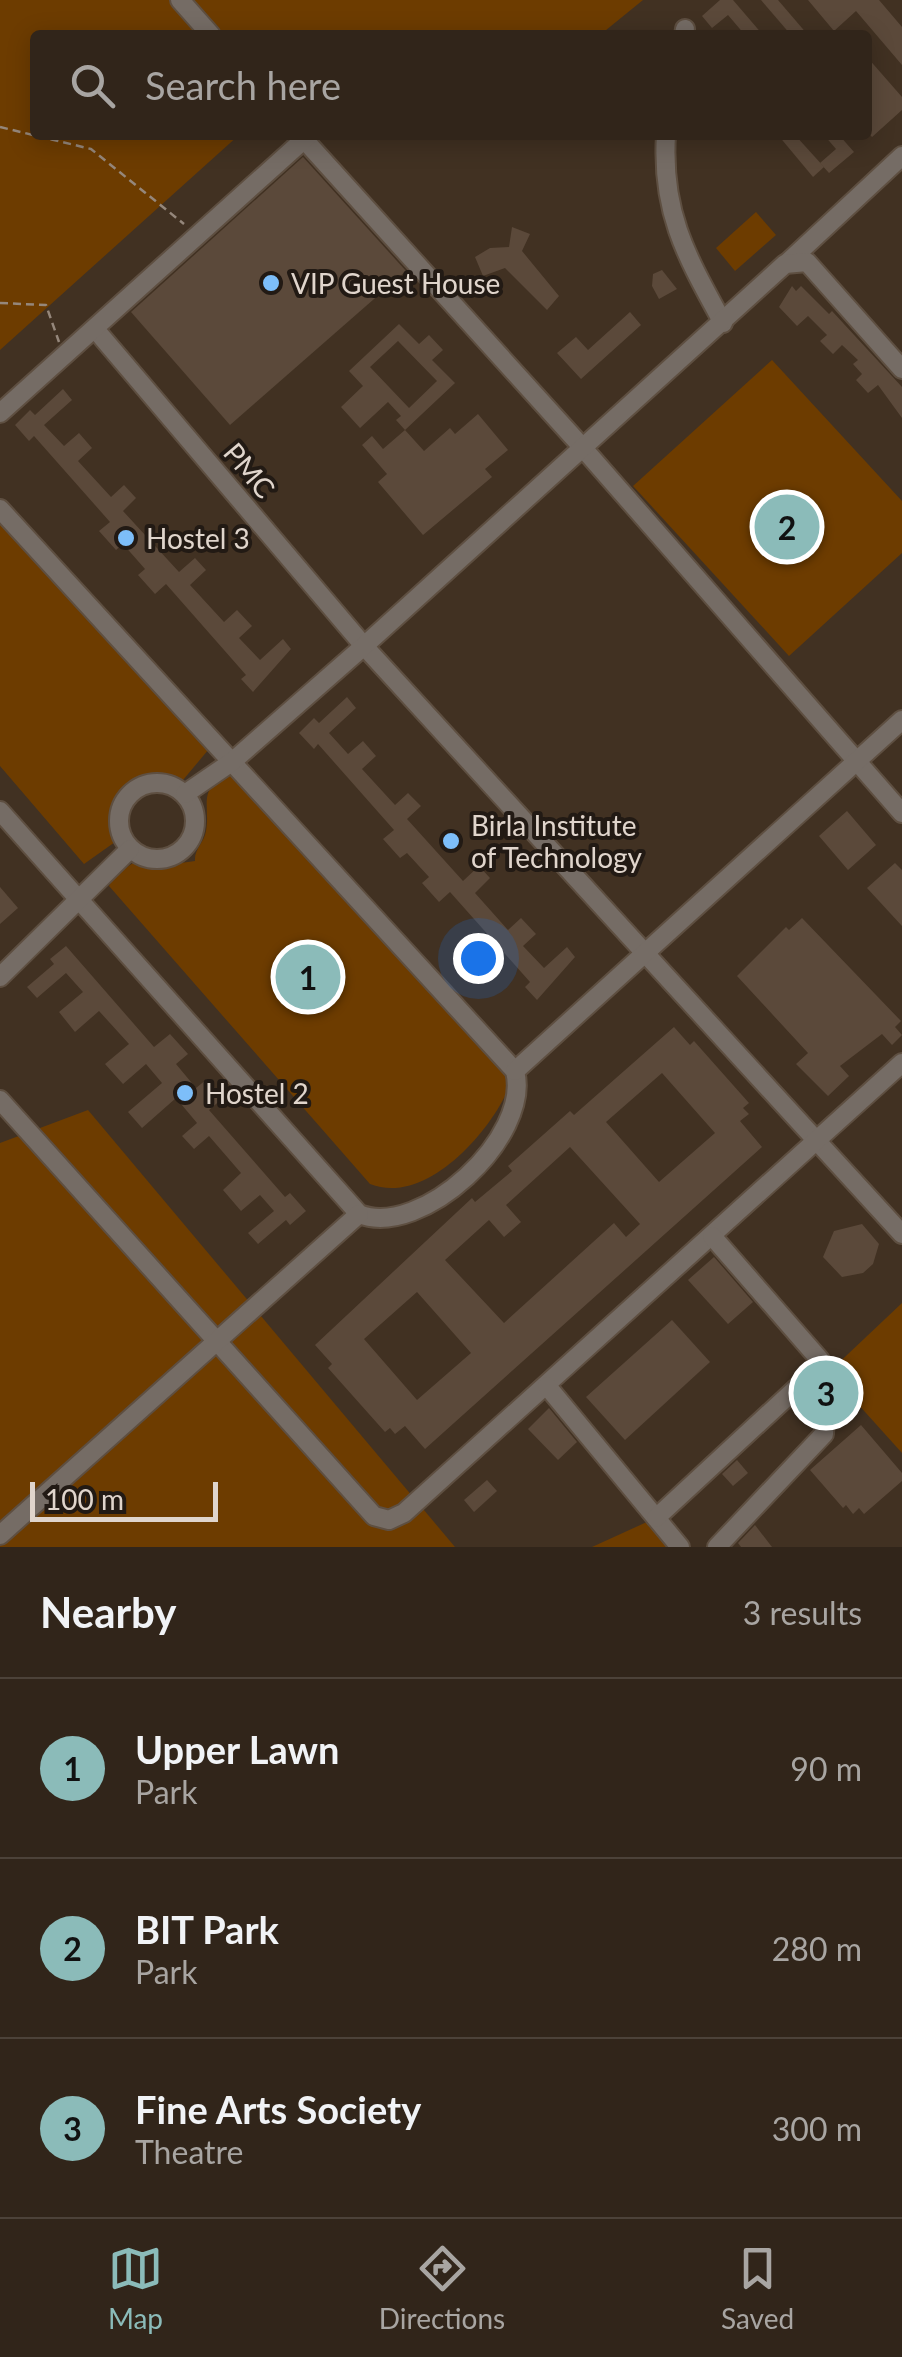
<!DOCTYPE html>
<style>
body{margin:0;font-family:Lato,sans-serif;background:#3d3127;color:#f1f3f6}
.scale{position:absolute;left:30px;bottom:25px;width:188px;box-sizing:border-box;padding-left:10px;border:5px solid #e0d5cc;border-top:0;font-size:28px;line-height:35px;white-space:nowrap;color:#e0d5cc;-webkit-text-stroke:8px #221a14;paint-order:stroke}
.you{position:absolute;left:478px;top:958px;width:35px;height:35px;margin:-25px;border:8px solid #fff;border-radius:50%;background:#1a73e8;box-shadow:0 0 0 15px #1a73e833}
.badge{display:grid;place-items:center;width:65px;height:65px;border-radius:50%;background:#8bbbb9;color:#111;font-size:32px;font-weight:700}
.pin{position:absolute;translate:-50% -50%;border:5px solid #fff;box-shadow:0 2px 10px #0006}
.list{margin:0;padding:0;list-style:none}
h2{display:flex;justify-content:space-between;align-items:center;height:130px;margin:0;padding:0 40px;font-size:42px}
h2 small{font-size:32px;font-weight:400;color:#a8a5a2}
.list li{display:grid;grid-template-columns:65px 1fr auto;gap:30px;align-items:center;box-sizing:border-box;height:180px;padding:0 40px;border-top:2px solid #4c4239}
.list b{display:block;font-size:38px;white-space:nowrap}
.list p{margin:0;font-size:32px;white-space:nowrap;color:#a8a5a2}
.list em{font-size:32px;font-style:normal;color:#a8a5a2}
.icon{flex:none;width:55px;height:55px;fill:none;stroke:currentColor;stroke-width:2;stroke-linecap:round;stroke-linejoin:round}
.map{position:relative;flex:none;width:902px;height:1547px;overflow:hidden}
.search{position:absolute;background:#31251a;box-shadow:0 5px 25px #0003;left:30px;right:30px;top:30px;height:110px;display:flex;align-items:center;gap:25px;box-sizing:border-box;padding:0 35px;border-radius:10px;color:#a8a5a2;font-size:38px}
.sheet{height:670px;background:#31251a}
nav{display:flex;justify-content:space-around;align-items:center;box-sizing:border-box;height:140px;border-top:2px solid #4c4239;background:#31251a;font-size:28px;color:#a8a5a2}
nav a{display:grid;justify-items:center;gap:5px}
nav .on{color:#8bbbb9}
.map>svg:first-child{display:block}
</style>
<div class="map">
<svg width="902" height="1547" viewBox="0 0 902 1547">
<rect width="100%" height="100%" fill="#413122"/>
<g fill="#6d3c00">
<polygon points="0,0 643,0 600,35 35,35 35,135 239,135 0,350"/>
<polygon points="756,212 776,235 735,271 716,248"/>
<polygon points="772,360 902,501 902,553 789,656 633,486"/>
<path d="M 0,498 L 214,743 L 183,780 C 132,764 108,792 115,842 L 84,864 L 0,766 Z"/>
<path d="M 238,774 L 512,1080 C 495,1128 427,1207 370,1184 L 109,886 L 114,876 L 133,863 L 159,866 L 195,861 C 194,849 204,843 206,831 C 211,804 194,784 238,774 Z"/>
<polygon points="88,1110 455,1547 0,1547 0,1143"/>
<polygon points="902,1303 902,1453 829,1372"/>
<polygon points="649,1521 681,1547 592,1547"/>
</g>
<g fill="#5b493a" fill-rule="evenodd">
<polygon points="720,0 733,0 763,35 745,35 728,15 712,28 702,16"/>
<polygon points="761,0 778,0 808,35 791,35"/>
<polygon points="808,0 879,0 902,27 902,65 856,11 834,31"/>
<polygon points="867,57 902,97 902,110 872,137 867,131 867,82 872,78 867,72"/>
<polygon points="778,135 795,135 824,167 813,177"/>
<polygon points="824,135 839,135 854,152 829,173 820,163 836,149"/>
<polygon points="303,157 406,271 230,425 131,312"/>
<polygon points="512,227 530,234 522,251 559,296 547,310 505,268 483,276 475,257 490,248 509,247"/>
<polygon points="662,270 677,289 659,299 652,286 653,274"/>
<polygon points="792,286 796,291 801,286 829,314 832,311 902,387 902,418 878,385 868,393 856,380 862,374 853,364 858,360 842,345 833,354 820,341 827,335 808,316 797,326 779,307"/>
<polygon points="630,312 641,325 581,379 557,353 576,337 588,350"/>
<path d="M 399,324 L 419,344 L 429,335 L 443,350 L 432,360 L 455,383 L 405,430 L 396,420 L 401,416 L 388,402 L 360,428 L 341,407 L 363,386 L 349,371 ZM 398,341 L 437,381 L 409,408 L 370,367 Z"/>
<polygon points="63,389 72,400 44,425 64,446 79,433 92,448 78,461 111,497 124,485 136,498 123,511 179,572 195,558 206,570 190,585 224,622 237,610 252,626 239,638 260,660 283,639 291,649 253,692 241,679 246,675 166,584 155,594 138,575 145,569 123,544 116,550 99,531 110,522 34,436 29,441 15,425 30,410 35,415"/>
<polygon points="478,414 508,450 485,469 492,477 423,535 378,482 387,474 362,445 372,436 383,449 405,430 424,451 450,428 455,434"/>
<polygon points="347,697 356,708 329,733 348,754 363,741 376,756 362,769 395,805 408,793 421,806 407,819 463,881 479,866 490,878 475,893 508,930 521,918 536,934 523,946 544,968 567,947 575,957 537,1000 525,987 530,982 450,892 439,902 422,883 429,877 407,853 400,858 383,839 394,830 318,744 314,749 299,733 314,718 319,723"/>
<polygon points="847,811 876,845 848,870 819,836"/>
<polygon points="895,863 902,870 902,926 867,888"/>
<polygon points="0,887 18,908 0,924"/>
<polygon points="802,918 901,1021 895,1027 902,1035 892,1045 882,1034 840,1066 849,1076 828,1096 796,1064 808,1053 737,976 786,927 789,930"/>
<polygon points="66,946 154,1047 170,1034 188,1054 176,1064 196,1088 207,1079 223,1098 209,1110 285,1197 290,1193 306,1211 290,1225 286,1220 258,1244 248,1233 274,1211 260,1195 241,1211 223,1190 241,1173 209,1136 194,1149 182,1136 197,1123 176,1098 142,1128 128,1112 162,1083 146,1064 123,1084 105,1064 129,1044 99,1011 75,1032 59,1012 83,992 66,973 37,998 27,987 54,964 50,959"/>
<path d="M 674,1027 L 690,1045 L 694,1041 L 749,1103 L 743,1108 L 749,1114 L 740,1121 L 762,1147 L 425,1449 L 405,1426 L 395,1434 L 390,1428 L 385,1432 L 328,1368 L 332,1364 L 315,1345 L 472,1198 L 475,1202 L 512,1171 L 508,1166 L 570,1111 L 574,1115 ZM 662,1073 L 715,1133 L 659,1182 L 606,1122 ZM 570,1147 L 640,1224 L 626,1237 L 614,1223 L 504,1323 L 445,1260 L 489,1220 L 504,1237 L 521,1222 L 506,1205 ZM 417,1292 L 471,1353 L 417,1400 L 364,1339 Z"/>
<polygon points="862,1224 879,1244 873,1264 863,1273 842,1277 823,1257 834,1231"/>
<polygon points="714,1257 753,1302 728,1324 688,1280"/>
<polygon points="672,1320 710,1362 625,1440 586,1397"/>
<polygon points="825,1379 840,1398 833,1404 817,1386"/>
<polygon points="549,1408 577,1442 558,1460 528,1429"/>
<polygon points="861,1425 902,1473 902,1481 864,1514 859,1508 853,1514 846,1505 843,1508 810,1470"/>
<polygon points="737,1460 748,1473 733,1486 722,1474"/>
<polygon points="487,1480 497,1491 474,1512 464,1500"/>
<polygon points="755,1525 772,1547 741,1547 738,1543"/>
</g>
<g fill="none" stroke-linecap="round" stroke-linejoin="round">
<g stroke="#5e4f41" stroke-width="22">
<g id="minor">
<polyline points="180,0 211,35"/>
<polyline points="684,35 685,29"/>
<polyline points="300,135 583,448 902,813"/>
<path d="M 666,135 C 661,213 687,257 723,323"/>
<polyline points="786,264 902,156"/>
<polyline points="95,329 364,646 902,1234"/>
<polyline points="0,413 309,135"/>
<path d="M 0,509 L 515,1071 C 532,1137 421,1239 359,1214 L 0,811"/>
<circle cx="157" cy="821" r="38"/>
<polyline points="185,794 233,761 364,646 785,264 807,262 902,369"/>
<polyline points="0,977 130,849"/>
<polyline points="515,1071 902,720"/>
<polyline points="0,1100 374,1516 389,1520 404,1513 902,1063"/>
<polyline points="547,1386 680,1547"/>
<polyline points="656,1518 817,1369 820,1360 712,1236"/>
<polyline points="0,1535 359,1214"/>
<polyline points="717,1547 824,1434 825,1414 800,1385"/>
</g>
</g>
<g stroke="#95877b" stroke-width="2.5" stroke-dasharray="8 5" stroke-linecap="butt">
<polyline points="0,127 91,149 184,224"/>
<polyline points="0,303 46,305 59,342"/>
</g>
<use href="#minor" stroke="#756c65" stroke-width="18"/>
</g>
<g fill="#7dbef9" stroke="#221a14" stroke-width="4">
<circle cx="271" cy="283" r="10"/>
<circle cx="126" cy="538" r="10"/>
<circle cx="451" cy="841" r="10"/>
<circle cx="185" cy="1093" r="10"/>
</g>
<g text-anchor="middle" dominant-baseline="central" stroke-width="8" stroke-linejoin="round" paint-order="stroke">
<g font-size="28" fill="#e0d5cc" stroke="#221a14" text-anchor="start">
<text x="291" y="283">VIP Guest House</text>
<text x="146" y="538">Hostel 3</text>
<text x="471" y="825">Birla Institute<tspan x="471" dy="32">of Technology</tspan></text>
<text x="205" y="1093">Hostel 2</text>
</g>
<g font-size="28" fill="#e0d5cc" stroke="#221a14">
<text transform="translate(250 470) rotate(50)">PMC</text>
</g>
</g>
</svg>
<div class="scale">100 m</div>
<div class="you"></div>
<div class="pin badge" style="left:308px;top:977px">1</div>
<div class="pin badge" style="left:787px;top:527px">2</div>
<div class="pin badge" style="left:826px;top:1393px">3</div>
<div class="search"><svg class="icon" aria-label="search" viewBox="0 0 24 24"><circle cx="10" cy="10" r="6"/><path d="M15 15l6 6"/></svg>Search here</div>
</div>
<section class="sheet">
<h2>Nearby<small>3 results</small></h2>
<ul class="list">
<li><span class="badge">1</span><div><b>Upper Lawn</b><p>Park</p></div><em>90 m</em></li>
<li><span class="badge">2</span><div><b>BIT Park</b><p>Park</p></div><em>280 m</em></li>
<li><span class="badge">3</span><div><b>Fine Arts Society</b><p>Theatre</p></div><em>300 m</em></li>
</ul>
</section>
<nav>
<a class="on"><svg class="icon" aria-label="map" viewBox="0 0 24 24"><path d="M3 6l6-2 6 2 6-2v14l-6 2-6-2-6 2zM9 4v14M15 6v14"/></svg>Map</a>
<a><svg class="icon" aria-label="directions" viewBox="0 0 24 24"><path d="M12 3l9 9-9 9-9-9zM9 14v-3h6M13 9l2 2-2 2"/></svg>Directions</a>
<a><svg class="icon" aria-label="saved" viewBox="0 0 24 24"><path d="M7 4h10v16l-5-4-5 4z"/></svg>Saved</a>
</nav>
